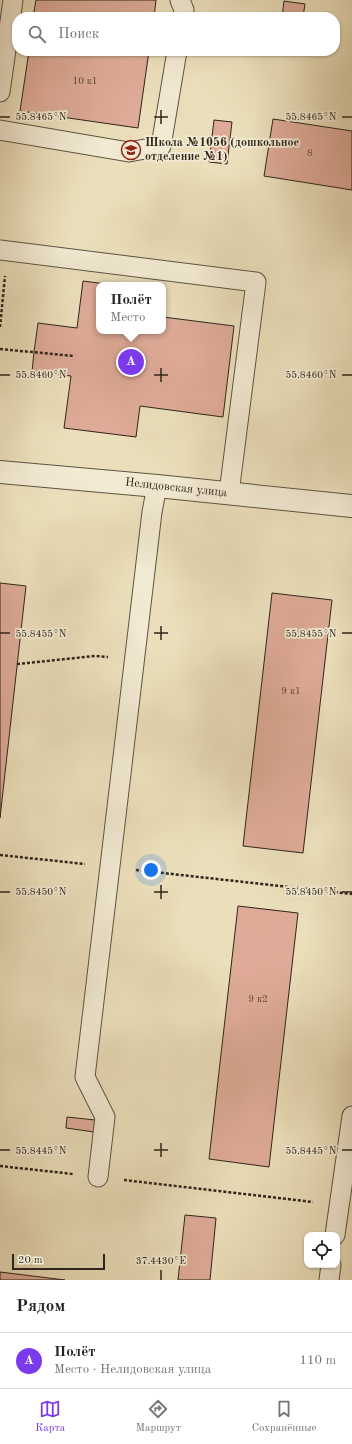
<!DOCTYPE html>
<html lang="ru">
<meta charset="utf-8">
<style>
body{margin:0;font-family:"Old Standard TT",serif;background:#f6f6f6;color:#222}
.controls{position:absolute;right:12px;bottom:12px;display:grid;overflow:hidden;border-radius:8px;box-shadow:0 1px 3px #0004}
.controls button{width:36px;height:36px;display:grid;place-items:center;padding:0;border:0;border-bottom:1px solid #e0e0e0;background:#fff;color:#222;font:20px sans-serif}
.scale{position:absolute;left:12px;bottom:10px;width:93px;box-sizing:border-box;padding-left:4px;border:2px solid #2f251a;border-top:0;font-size:11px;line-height:14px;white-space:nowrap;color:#2f251a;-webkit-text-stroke:3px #f2ead3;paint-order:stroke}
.you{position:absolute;left:151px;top:870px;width:14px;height:14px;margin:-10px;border:3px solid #fff;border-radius:50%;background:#1a73e8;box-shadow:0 0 0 6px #1a73e833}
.badge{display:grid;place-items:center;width:26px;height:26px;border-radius:50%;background:#7c3aed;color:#fff;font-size:13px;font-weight:700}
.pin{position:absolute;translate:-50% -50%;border:2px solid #fff;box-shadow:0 1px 4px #0006}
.popup{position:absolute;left:96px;top:282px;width:70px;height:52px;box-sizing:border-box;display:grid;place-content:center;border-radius:8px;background:#fff;filter:drop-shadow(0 1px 3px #0005);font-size:13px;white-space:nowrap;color:#767676}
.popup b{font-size:15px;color:#222}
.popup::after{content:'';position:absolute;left:50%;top:100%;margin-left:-8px;border:8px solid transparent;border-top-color:#fff}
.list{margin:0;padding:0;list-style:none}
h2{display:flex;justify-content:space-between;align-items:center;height:52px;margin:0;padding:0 16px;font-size:17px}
h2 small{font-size:13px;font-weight:400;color:#767676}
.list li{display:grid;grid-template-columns:26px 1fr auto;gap:12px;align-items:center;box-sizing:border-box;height:56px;padding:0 16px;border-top:1px solid #e0e0e0}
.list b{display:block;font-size:15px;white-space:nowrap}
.list p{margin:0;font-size:13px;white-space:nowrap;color:#767676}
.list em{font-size:13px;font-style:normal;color:#767676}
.icon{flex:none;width:22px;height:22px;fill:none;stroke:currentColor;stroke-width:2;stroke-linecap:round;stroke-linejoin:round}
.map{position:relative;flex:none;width:352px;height:1280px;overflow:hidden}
.search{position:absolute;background:#fff;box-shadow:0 1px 3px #0004;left:12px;right:12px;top:12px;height:44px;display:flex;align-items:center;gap:10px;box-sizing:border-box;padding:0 14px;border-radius:16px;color:#767676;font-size:15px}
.sheet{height:108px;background:#fff}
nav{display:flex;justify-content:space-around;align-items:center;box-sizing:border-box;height:56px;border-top:1px solid #e0e0e0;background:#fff;font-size:11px;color:#767676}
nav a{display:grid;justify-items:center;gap:2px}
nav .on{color:#7c3aed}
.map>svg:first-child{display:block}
</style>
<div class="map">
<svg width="352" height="1280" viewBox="0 0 352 1280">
<rect width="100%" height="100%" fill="#ebdfbb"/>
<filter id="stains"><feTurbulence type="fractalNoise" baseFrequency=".005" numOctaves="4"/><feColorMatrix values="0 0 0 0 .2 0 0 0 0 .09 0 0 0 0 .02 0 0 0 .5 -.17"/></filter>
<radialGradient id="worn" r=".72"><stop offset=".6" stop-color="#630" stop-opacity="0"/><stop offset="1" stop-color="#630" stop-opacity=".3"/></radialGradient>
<g fill="#deab98" stroke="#2f251a">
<polygon points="36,0 156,0 154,17 33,17"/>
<polygon points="284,1 305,4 303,17 282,17"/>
<polygon points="29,51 149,51 138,128 20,111"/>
<polygon points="273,119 352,131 352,190 264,176"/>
<polygon points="214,120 232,122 227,164 209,162"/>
<polygon points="83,281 114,285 99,285 99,331 163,331 163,317 234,326 223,417 140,406 136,437 64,428 71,376 32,372 34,352 38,323 77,328"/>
<polygon points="0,583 26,586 0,818"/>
<polygon points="272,593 332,600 303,853 243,846"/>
<polygon points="238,906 298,913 269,1167 209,1159"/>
<polygon points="67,1117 95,1120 94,1132 66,1128"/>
<polygon points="185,1215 216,1218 210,1280 178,1280"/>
<polygon points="0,1272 8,1273 65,1280 0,1280"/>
</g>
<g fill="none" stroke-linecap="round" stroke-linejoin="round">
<g stroke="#5e5442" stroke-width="21">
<g id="lane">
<polyline points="180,0 184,10 183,17"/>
<polyline points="0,92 13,0"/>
<polyline points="0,130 129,152 161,146 177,51"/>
<polyline points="0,250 256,282 229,493"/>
<polyline points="98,1177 105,1117 85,1077 152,512 157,486"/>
<polyline points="335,1235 352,1116"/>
<polyline points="329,1280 331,1265"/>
</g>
</g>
<g stroke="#5e5442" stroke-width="24">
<polyline id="street" points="0,472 157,486 352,506"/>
</g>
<g stroke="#2f251a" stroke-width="2.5" stroke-dasharray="3 2" stroke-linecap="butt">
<polyline points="0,327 5,276"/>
<polyline points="0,349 74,356"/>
<polyline points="17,664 95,656 108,657"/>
<polyline points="0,855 85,864"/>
<polyline points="136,870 352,894"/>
<polyline points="0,1166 73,1174"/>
<polyline points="124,1180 313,1202"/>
</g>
<use href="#lane" stroke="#f2ead3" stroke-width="19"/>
<use href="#street" stroke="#f2ead3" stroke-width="22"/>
</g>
<path fill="none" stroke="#2f251a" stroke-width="1.5" d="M 161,110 L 161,124M 0,117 L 10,117M 154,117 L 168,117M 342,117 L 352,117M 161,368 L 161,382M 0,375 L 10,375M 154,375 L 168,375M 342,375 L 352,375M 161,626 L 161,640M 0,633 L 10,633M 154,633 L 168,633M 342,633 L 352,633M 161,885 L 161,899M 0,892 L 10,892M 154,892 L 168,892M 342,892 L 352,892M 161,1143 L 161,1157M 0,1150 L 10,1150M 154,1150 L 168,1150M 342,1150 L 352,1150M 161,1270 L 161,1280"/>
<defs>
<g id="school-ring" transform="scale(1)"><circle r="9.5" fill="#f2ead3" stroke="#8f2418" stroke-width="1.5"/><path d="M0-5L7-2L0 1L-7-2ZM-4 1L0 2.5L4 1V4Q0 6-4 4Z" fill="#8f2418"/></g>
</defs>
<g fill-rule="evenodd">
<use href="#school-ring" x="131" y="150"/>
</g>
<g text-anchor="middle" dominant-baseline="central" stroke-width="3.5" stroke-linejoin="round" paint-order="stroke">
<g font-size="10" fill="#5b463a">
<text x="85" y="81">10 к1</text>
<text x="310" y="153">8</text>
<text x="291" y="691">9 к1</text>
<text x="258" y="999">9 к2</text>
</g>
<g font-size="12" font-weight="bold" fill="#2f251a" stroke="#f2ead3" text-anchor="start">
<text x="145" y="143">Школа №1056 (дошкольное<tspan x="145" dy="14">отделение №1)</tspan></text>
</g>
<g font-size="12" fill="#2f251a" stroke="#f2ead3">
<text transform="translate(176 488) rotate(6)">Нелидовская улица</text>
</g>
</g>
<g font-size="10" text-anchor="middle" fill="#2f251a" stroke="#f2ead3" stroke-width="3.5" stroke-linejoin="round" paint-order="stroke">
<text x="41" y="120">55.8465°N</text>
<text x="311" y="120">55.8465°N</text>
<text x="41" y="378">55.8460°N</text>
<text x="311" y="378">55.8460°N</text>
<text x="41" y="637">55.8455°N</text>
<text x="311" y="637">55.8455°N</text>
<text x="41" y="895">55.8450°N</text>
<text x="311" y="895">55.8450°N</text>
<text x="41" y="1154">55.8445°N</text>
<text x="311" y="1154">55.8445°N</text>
<text x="161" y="1264">37.4430°E</text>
</g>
<rect width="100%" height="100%" filter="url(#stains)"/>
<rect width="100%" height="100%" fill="url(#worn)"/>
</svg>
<div class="controls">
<button><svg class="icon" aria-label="locate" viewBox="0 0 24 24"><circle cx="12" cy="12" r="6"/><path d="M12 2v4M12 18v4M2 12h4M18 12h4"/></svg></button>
</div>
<div class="scale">20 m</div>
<div class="you"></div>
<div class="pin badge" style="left:131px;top:362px">A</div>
<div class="popup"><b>Полёт</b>Место</div>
<div class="search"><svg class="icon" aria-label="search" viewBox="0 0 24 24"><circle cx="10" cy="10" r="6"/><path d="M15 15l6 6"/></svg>Поиск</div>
</div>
<section class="sheet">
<h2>Рядом<small></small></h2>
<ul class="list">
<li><span class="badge">A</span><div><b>Полёт</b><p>Место · Нелидовская улица</p></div><em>110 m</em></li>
</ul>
</section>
<nav>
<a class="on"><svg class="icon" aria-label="map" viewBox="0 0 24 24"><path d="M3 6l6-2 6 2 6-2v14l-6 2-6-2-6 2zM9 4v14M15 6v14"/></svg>Карта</a>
<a><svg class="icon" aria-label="directions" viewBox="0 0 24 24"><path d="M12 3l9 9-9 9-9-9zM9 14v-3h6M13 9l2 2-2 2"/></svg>Маршрут</a>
<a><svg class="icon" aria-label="saved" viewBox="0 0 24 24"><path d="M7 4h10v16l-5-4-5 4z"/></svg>Сохранённые</a>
</nav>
